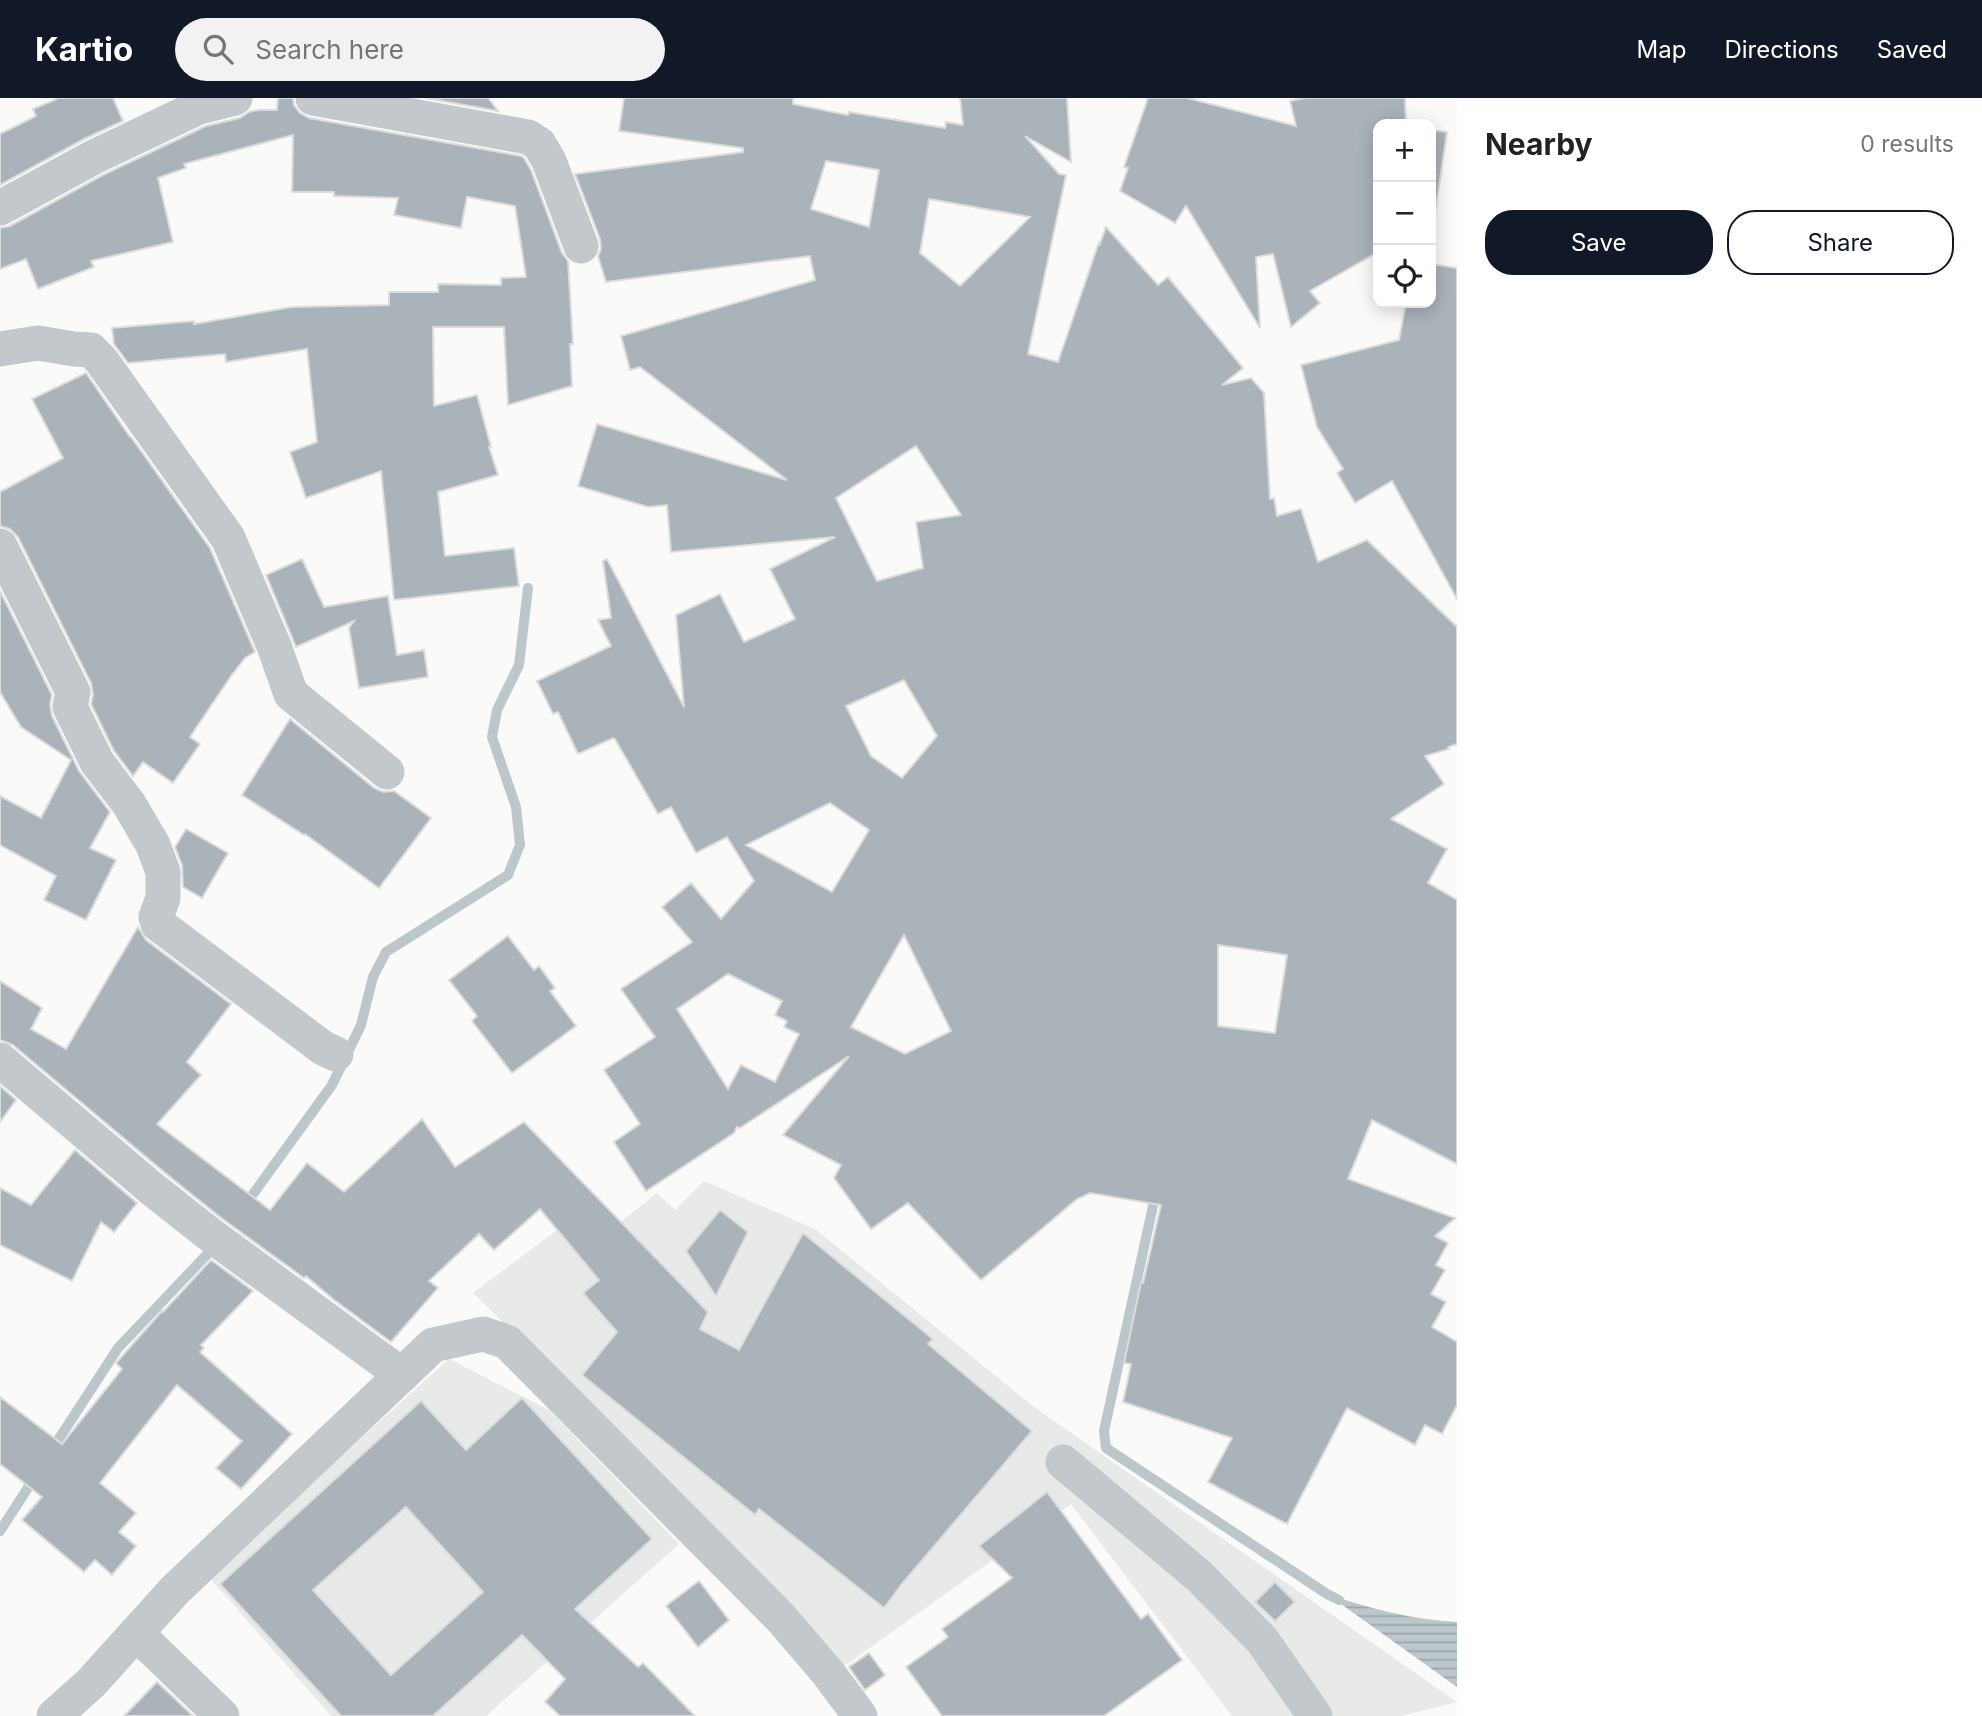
<!DOCTYPE html>
<meta charset="utf-8">
<style>
body{margin:0;font-family:Inter,sans-serif;background:#f2f2f2;color:#202124}
.controls{position:absolute;right:21px;top:21px;display:grid;overflow:hidden;border-radius:14px;box-shadow:0 4px 18px #0003}
.controls button{width:63px;height:63px;display:grid;place-items:center;padding:0;border:0;border-bottom:2px solid #e0e0e0;background:#fff;color:#202124;font:35px sans-serif}
.list{margin:0;padding:0;list-style:none}
h2{display:flex;justify-content:space-between;align-items:center;height:91px;margin:0;padding:0 28px;font-size:30px}
h2 small{font-size:23px;font-weight:400;color:#757577}
.actions{display:flex;gap:14px;padding:21px 28px}
.actions a{flex:1;padding:16px 0;border:2px solid #111827;border-radius:28px;text-align:center;font-size:24px;color:#111827}
.actions .main{background:#111827;color:#fff}
.icon{flex:none;width:38px;height:38px;fill:none;stroke:currentColor;stroke-width:2;stroke-linecap:round;stroke-linejoin:round}
.map{position:relative;flex:none;width:1457px;height:1618px;overflow:hidden}
header{display:flex;align-items:center;gap:42px;box-sizing:border-box;height:98px;padding:0 35px;background:#111827;color:#fff}
header strong{font-size:33px}
nav{display:flex;gap:38px;margin-inline-start:auto;font-size:24px}
.search{width:490px;height:63px;background:#f2f2f2;display:flex;align-items:center;gap:18px;box-sizing:border-box;padding:0 24px;border-radius:38px;color:#757577;font-size:26px}
main{display:flex}
aside{flex:1;background:#fff}
.map>svg:first-child{display:block}
</style>
<header>
<strong>Kartio</strong>
<div class="search"><svg class="icon" aria-label="search" viewBox="0 0 24 24"><circle cx="10" cy="10" r="6"/><path d="M15 15l6 6"/></svg>Search here</div>
<nav><a>Map</a><a>Directions</a><a>Saved</a></nav>
</header>
<main>
<div class="map">
<svg width="1457" height="1618" viewBox="0 0 1457 1618">
<defs>
<pattern id="water-rules" width="6" height="5" patternUnits="userSpaceOnUse" patternTransform="scale(1.75)"><rect width="6" height="5" fill="#bbc7cb"/><path d="M0 2.5h6" fill="none" stroke="#9ca6aa"/></pattern>
</defs>
<rect width="100%" height="100%" fill="#fafaf8"/>
<g fill="#e8e9e9">
<polygon points="704,1083 815,1131 1034,1309 1457,1604 1402,1618 1232,1618 1071,1406 843,1569 734,1453 473,1195 557,1132 579,1157 657,1095 675,1112"/>
<polygon points="449,1261 549,1312 679,1446 486,1618 331,1618 208,1478"/>
</g>
<path fill="url(#water-rules)" d="M 1327,1496 C 1368,1510 1413,1522 1457,1524 L 1457,1589 Z"/>
<g fill="none" stroke-linecap="round" stroke-linejoin="round">
<g stroke="#bbc7cb" stroke-width="10">
<polyline points="1156,1094 1104,1333 1106,1350 1327,1496 1339,1502"/>
<polyline points="243,1110 332,987 361,927 373,879 386,854 508,777 520,747 516,709 492,639 497,612 519,567 528,490"/>
<polyline points="51,1353 118,1250 215,1148"/>
<polyline points="0,1433 35,1379"/>
</g>
</g>
<g fill="#aab3b9" stroke="#dcdcda" stroke-width="2" fill-rule="evenodd">
<polygon points="59,0 113,0 123,23 84,41 0,87 0,36 36,18 33,11"/>
<polygon points="278,0 293,0 294,7 300,15 309,20 521,58 524,60 531,72 562,155 568,163 573,246 570,246 572,288 508,307 504,229 433,229 434,308 477,297 491,349 489,349 498,377 438,394 445,458 514,450 519,488 394,502 381,373 306,400 290,354 317,344 307,251 226,264 225,256 128,265 114,246 112,230 194,223 194,226 292,209 389,207 389,194 438,194 438,186 501,187 501,180 526,179 515,108 467,99 461,130 394,117 398,100 334,98 334,94 292,94 293,37 184,66 186,70 158,80 173,144 91,163 94,169 38,191 26,161 0,171 0,130 10,128 103,77 206,28 240,20 249,14 259,12 277,12"/>
<polygon points="426,0 488,0 498,13"/>
<path d="M 624,0 L 793,0 L 793,6 L 848,17 L 849,14 L 945,30 L 946,24 L 963,27 L 960,0 L 1067,0 L 1071,64 L 1025,38 L 1059,76 L 1066,77 L 1028,256 L 1058,264 L 1099,144 L 1100,146 L 1106,129 L 1158,187 L 1168,179 L 1243,270 L 1222,287 L 1251,280 L 1264,295 L 1270,401 L 1274,400 L 1277,418 L 1301,411 L 1318,464 L 1367,442 L 1457,529 L 1457,646 L 1448,649 L 1449,651 L 1425,658 L 1444,686 L 1391,721 L 1447,751 L 1428,785 L 1457,802 L 1457,1066 L 1372,1022 L 1348,1081 L 1455,1120 L 1435,1138 L 1448,1145 L 1436,1167 L 1445,1172 L 1431,1196 L 1446,1204 L 1432,1229 L 1457,1244 L 1457,1307 L 1442,1336 L 1425,1327 L 1415,1347 L 1347,1310 L 1287,1426 L 1208,1384 L 1232,1340 L 1123,1304 L 1131,1266 L 1124,1265 L 1141,1184 L 1143,1185 L 1161,1107 L 1090,1095 L 1077,1101 L 981,1182 L 908,1105 L 871,1131 L 834,1080 L 841,1067 L 783,1037 L 849,958 L 740,1030 L 737,1029 L 734,1035 L 646,1093 L 614,1044 L 640,1026 L 604,972 L 655,939 L 621,891 L 692,844 L 662,809 L 691,785 L 721,821 L 754,783 L 727,739 L 696,755 L 671,709 L 658,716 L 615,641 L 613,640 L 578,656 L 558,614 L 553,616 L 537,583 L 611,548 L 598,522 L 611,520 L 603,463 L 607,461 L 684,609 L 676,517 L 720,496 L 744,544 L 795,521 L 770,471 L 835,439 L 671,454 L 667,407 L 648,409 L 578,388 L 597,326 L 787,382 L 640,269 L 630,272 L 621,238 L 815,182 L 810,158 L 606,184 L 598,158 L 601,151 L 600,141 L 575,76 L 743,54 L 743,50 L 619,33 ZM 826,63 L 879,72 L 869,129 L 811,111 ZM 929,101 L 1030,119 L 960,188 L 920,155 ZM 916,348 L 961,417 L 916,424 L 923,470 L 877,483 L 836,400 ZM 904,582 L 937,638 L 902,680 L 871,658 L 846,608 ZM 830,705 L 869,732 L 832,794 L 746,747 ZM 904,837 L 951,933 L 905,956 L 851,929 ZM 1218,847 L 1287,857 L 1275,935 L 1218,928 ZM 728,876 L 782,903 L 775,917 L 787,923 L 784,929 L 799,936 L 775,984 L 741,967 L 728,991 L 677,911 Z"/>
<polygon points="1148,0 1187,0 1296,28 1290,3 1305,0 1405,0 1406,26 1378,26 1378,154 1310,193 1320,205 1291,229 1273,156 1256,159 1260,230 1186,108 1175,125 1120,93 1128,70 1124,69"/>
<polygon points="1431,32 1447,34 1434,122 1431,124"/>
<polygon points="1431,166 1457,170 1457,501 1392,383 1355,405 1337,375 1343,371 1317,329 1301,267 1399,242 1406,205 1431,205"/>
<polygon points="86,275 130,339 131,339 210,450 255,554 245,560 231,578 190,639 200,646 173,685 143,664 133,678 114,653 91,606 93,597 91,585 18,439 10,431 0,428 0,394 63,360 32,301"/>
<polygon points="302,461 324,509 388,498 397,557 424,552 428,579 359,590 349,530 354,523 296,549 266,477"/>
<polygon points="0,493 52,597 50,606 52,618 79,673 110,714 90,750 116,762 86,822 44,802 56,778 0,747 0,698 41,720 71,662 21,629 0,594"/>
<polygon points="290,621 374,690 383,694 394,693 431,720 379,790 305,736 304,737 242,697"/>
<polygon points="186,731 228,755 202,800 183,789 182,767 175,749"/>
<polygon points="138,829 146,842 231,906 187,964 201,977 157,1026 270,1112 307,1065 344,1094 422,1021 455,1069 524,1024 708,1214 700,1231 739,1252 803,1135 933,1241 928,1246 1032,1333 901,1487 884,1510 759,1411 755,1417 582,1277 617,1234 583,1195 599,1182 540,1111 494,1152 479,1136 429,1183 438,1190 391,1244 333,1201 306,1178 304,1180 220,1119 164,1074 13,947 0,942 0,883 42,910 31,931 66,951"/>
<polygon points="508,838 534,872 539,868 555,890 550,893 576,928 512,975 472,923 477,918 449,882"/>
<polygon points="0,988 16,1002 0,1024"/>
<polygon points="75,1052 137,1105 114,1134 101,1124 72,1183 0,1147 0,1090 31,1107"/>
<polygon points="720,1112 748,1134 716,1198 686,1153"/>
<polygon points="211,1162 253,1193 201,1247 204,1250 200,1254 292,1336 241,1391 216,1370 242,1343 177,1287 100,1385 136,1415 119,1434 136,1448 112,1477 95,1462 84,1474 22,1422 42,1399 0,1366 0,1299 62,1346 122,1271 116,1265 162,1213 163,1214"/>
<path d="M 522,1300 L 652,1441 L 575,1511 L 638,1569 L 643,1565 L 695,1618 L 560,1618 L 545,1604 L 565,1581 L 522,1537 L 433,1618 L 341,1618 L 220,1486 L 421,1303 L 466,1352 ZM 406,1409 L 483,1494 L 391,1577 L 313,1492 Z"/>
<polygon points="1047,1394 1141,1521 1148,1516 1182,1562 1104,1618 942,1618 906,1569 948,1539 942,1531 1012,1480 979,1448"/>
<polygon points="699,1483 729,1522 698,1549 666,1508"/>
<polygon points="1275,1484 1295,1504 1275,1523 1255,1504"/>
<polygon points="869,1555 885,1577 865,1592 849,1569"/>
<polygon points="157,1584 193,1618 124,1618"/>
</g>
<g fill="none" stroke-linecap="round" stroke-linejoin="round">
<g stroke="#c3c8cc" stroke-width="35">
<polyline points="313,0 528,39 539,46 549,63 581,148"/>
<polyline points="0,110 94,59 199,9 235,0"/>
<polyline points="0,251 38,245 74,251 91,252 101,262 228,440 274,548 291,596 387,674"/>
<polyline points="0,448 73,594 70,609 97,664 129,706 153,747 163,774 163,800 156,819 158,826 323,950 336,956"/>
<polyline points="0,962 151,1090 208,1135 402,1277"/>
<polyline points="1063,1364 1199,1478 1262,1542 1315,1618"/>
<polyline points="136,1535 222,1618"/>
<polyline points="54,1618 91,1585 175,1492 433,1247 483,1236 507,1244 781,1520 828,1575 860,1618"/>
</g>
</g>
</svg>
<div class="controls">
<button>+</button>
<button>−</button>
<button><svg class="icon" aria-label="locate" viewBox="0 0 24 24"><circle cx="12" cy="12" r="6"/><path d="M12 2v4M12 18v4M2 12h4M18 12h4"/></svg></button>
</div>
</div>
<aside>
<h2>Nearby<small>0 results</small></h2>
<ul class="list">
</ul>
<div class="actions"><a class="main">Save</a><a>Share</a></div>
</aside>
</main>
